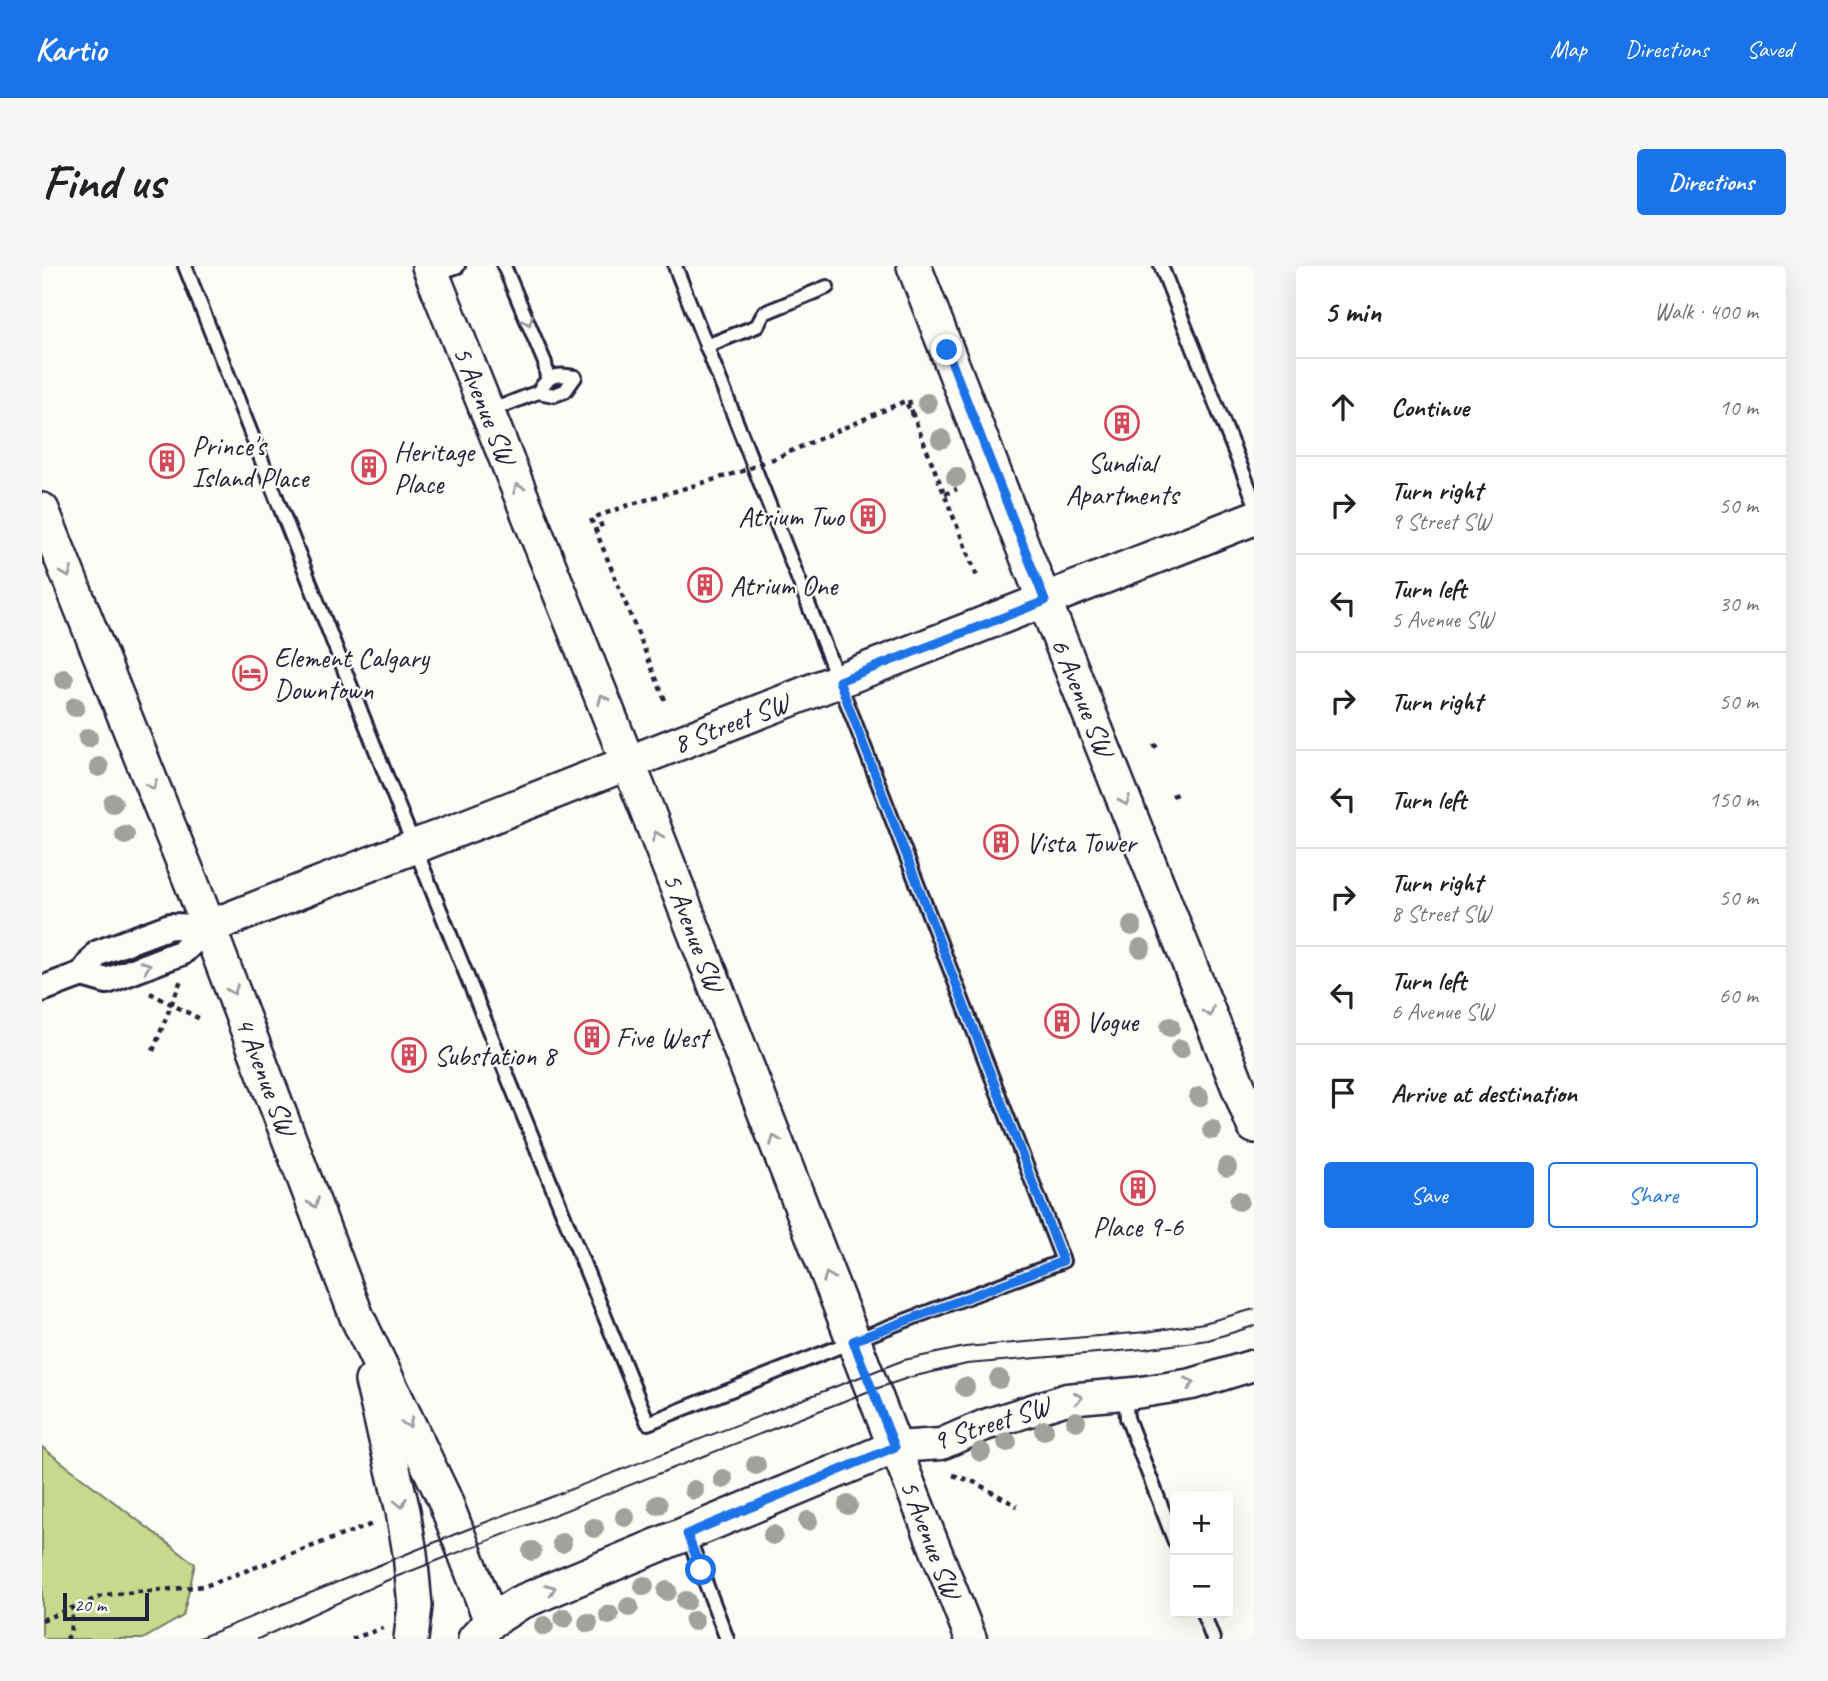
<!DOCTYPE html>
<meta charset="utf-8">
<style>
body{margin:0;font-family:Caveat,sans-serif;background:#f6f6f6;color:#202124}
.controls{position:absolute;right:21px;bottom:21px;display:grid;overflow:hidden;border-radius:7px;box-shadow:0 7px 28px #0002}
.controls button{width:63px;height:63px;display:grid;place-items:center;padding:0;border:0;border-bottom:2px solid #e0e0e0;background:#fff;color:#202124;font:35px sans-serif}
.scale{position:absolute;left:21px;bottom:18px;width:86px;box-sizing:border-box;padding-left:7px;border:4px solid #22223b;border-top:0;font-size:19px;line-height:24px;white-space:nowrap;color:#22223b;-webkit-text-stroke:5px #fdfcf7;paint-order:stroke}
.stop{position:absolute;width:21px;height:21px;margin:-16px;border:5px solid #1a73e8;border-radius:50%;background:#fff}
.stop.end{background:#1a73e8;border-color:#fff;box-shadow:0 2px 7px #0008}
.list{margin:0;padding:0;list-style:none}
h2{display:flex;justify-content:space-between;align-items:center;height:91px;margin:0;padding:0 28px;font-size:30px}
h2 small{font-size:23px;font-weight:400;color:#757577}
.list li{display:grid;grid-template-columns:46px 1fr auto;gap:21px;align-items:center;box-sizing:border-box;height:98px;padding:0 28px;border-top:2px solid #e0e0e0}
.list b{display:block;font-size:26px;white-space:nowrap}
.list p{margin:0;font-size:23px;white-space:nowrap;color:#757577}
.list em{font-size:23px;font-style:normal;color:#757577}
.actions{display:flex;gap:14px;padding:21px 28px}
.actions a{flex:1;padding:16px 0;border:2px solid #1a73e8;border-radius:7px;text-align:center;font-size:24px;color:#1a73e8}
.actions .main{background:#1a73e8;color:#fff}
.icon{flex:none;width:38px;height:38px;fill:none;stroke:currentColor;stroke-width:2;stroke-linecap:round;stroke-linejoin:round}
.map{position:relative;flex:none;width:1212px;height:1373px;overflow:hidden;border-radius:7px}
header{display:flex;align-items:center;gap:42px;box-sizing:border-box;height:98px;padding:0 35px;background:#1a73e8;color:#fff}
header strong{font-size:33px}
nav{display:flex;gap:38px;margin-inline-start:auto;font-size:24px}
.intro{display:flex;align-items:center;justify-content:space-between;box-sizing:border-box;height:168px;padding:0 42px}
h1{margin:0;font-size:49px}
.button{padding:18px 32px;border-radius:7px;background:#1a73e8;color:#fff;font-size:24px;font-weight:700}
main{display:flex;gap:42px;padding:0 42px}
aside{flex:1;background:#fff;border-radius:7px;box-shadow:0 7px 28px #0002}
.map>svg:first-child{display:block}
</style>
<header>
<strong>Kartio</strong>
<nav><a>Map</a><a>Directions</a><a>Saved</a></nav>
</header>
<div class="intro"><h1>Find us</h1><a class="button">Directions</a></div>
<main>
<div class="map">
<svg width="1212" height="1373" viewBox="0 0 1212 1373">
<rect width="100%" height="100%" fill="#fdfcf7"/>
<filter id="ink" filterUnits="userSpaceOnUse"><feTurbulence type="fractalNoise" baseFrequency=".0143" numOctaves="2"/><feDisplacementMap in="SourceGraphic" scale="14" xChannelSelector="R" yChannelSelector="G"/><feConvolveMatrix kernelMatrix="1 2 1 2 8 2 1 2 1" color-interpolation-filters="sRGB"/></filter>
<g filter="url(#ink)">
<polygon fill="#c6d98e" stroke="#747e64" stroke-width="2" points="0,1181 153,1298 141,1350 101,1373 0,1373"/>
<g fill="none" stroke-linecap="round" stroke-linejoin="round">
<g stroke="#22223b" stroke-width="18">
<g id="service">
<polyline points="143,0 358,545 606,1157 849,1060 1021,995 813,457 633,0"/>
<polyline points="462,0 503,97 505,112"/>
<polyline points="1119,0 1212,234"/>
<polyline points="391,9 416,0"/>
<polyline points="664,80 715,60 722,47 785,21"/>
<path d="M 448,145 L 496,126 L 512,129 L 523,125 L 533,111 C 513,107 507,109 496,126"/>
<polyline points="1083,1128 1085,1152 1133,1276"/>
<polyline points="645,1268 685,1373"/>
<polyline points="1161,1347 1171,1373"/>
</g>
</g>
<g stroke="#22223b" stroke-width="30">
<g id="minor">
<polyline points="40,708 65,715 130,690 139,687 167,661"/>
<polyline points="0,723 40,708 56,687 128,660 167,661"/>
</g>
</g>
<g stroke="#22223b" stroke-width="35">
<polyline id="tertiary" points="929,1373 853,1181 899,1178 943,1159 1025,1133 1093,1127 1150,1118 1212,1099"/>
</g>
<g stroke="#22223b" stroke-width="38">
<g id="secondary">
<polyline points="387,0 603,539 853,1181 477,1337 449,1355 433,1373"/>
<polyline points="872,0 981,281 1212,860"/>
<polyline points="0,244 152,623 315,1051 402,1232 449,1355"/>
<polyline points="167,661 1212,252"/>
<polyline points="330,1115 361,1245 368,1287 373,1340 369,1373"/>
</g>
</g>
<g stroke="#22223b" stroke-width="4.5" stroke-dasharray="5 5" stroke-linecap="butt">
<polyline points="867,134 871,149"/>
<polyline points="729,194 863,135 871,149 936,313"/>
<polyline points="903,228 915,223"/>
<polyline points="549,253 554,265"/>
<polyline points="623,434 554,265 560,262 556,250 590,238 694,207"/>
<polyline points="1111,481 1119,477"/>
<polyline points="1130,530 1139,526"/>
<polyline points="108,727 160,754"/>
<polyline points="111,785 139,714"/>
<polyline points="911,1209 932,1216 975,1240"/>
<polyline points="0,1354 63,1329 163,1320 333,1257"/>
<polyline points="24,1373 28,1368 31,1341"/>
<polyline points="310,1373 341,1362"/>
</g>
<use href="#service" stroke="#fdfcf7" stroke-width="12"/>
<use href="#minor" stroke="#fdfcf7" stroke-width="24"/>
<use href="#tertiary" stroke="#fdfcf7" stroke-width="30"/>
<use href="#secondary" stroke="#fdfcf7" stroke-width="33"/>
<g stroke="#22223b" stroke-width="2">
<polyline points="155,1373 416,1267 862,1094 923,1081 1104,1066 1162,1057 1212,1043"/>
<polyline points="216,1373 346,1314 830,1124 869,1111 925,1098 1102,1083 1166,1074 1212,1060"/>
</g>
<polyline stroke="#22223b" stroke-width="4.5" stroke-dasharray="5 5" stroke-linecap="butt" points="698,206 725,195"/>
</g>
<g fill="#a0a29d">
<circle cx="885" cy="137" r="10"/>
<circle cx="899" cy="173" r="10"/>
<circle cx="914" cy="211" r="10"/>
<circle cx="22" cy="413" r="10"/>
<circle cx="33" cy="441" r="10"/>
<circle cx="46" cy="472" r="10"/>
<circle cx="57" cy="501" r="10"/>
<circle cx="71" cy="537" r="10"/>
<circle cx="83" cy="569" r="10"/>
<circle cx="1090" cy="660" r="10"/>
<circle cx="1099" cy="682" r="10"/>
<circle cx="1128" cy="761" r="10"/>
<circle cx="1138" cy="783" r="10"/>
<circle cx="1157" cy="831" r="10"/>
<circle cx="1170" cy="864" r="10"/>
<circle cx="1185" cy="901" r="10"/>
<circle cx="1197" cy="935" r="10"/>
<circle cx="957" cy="1113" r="10"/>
<circle cx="923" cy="1121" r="10"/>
<circle cx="1034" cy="1155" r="10"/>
<circle cx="1002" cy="1164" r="10"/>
<circle cx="965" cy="1176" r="10"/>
<circle cx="939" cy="1186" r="10"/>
<circle cx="714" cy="1199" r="10"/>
<circle cx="681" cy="1213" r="10"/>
<circle cx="652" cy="1224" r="10"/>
<circle cx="616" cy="1239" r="10"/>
<circle cx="806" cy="1239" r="10"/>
<circle cx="583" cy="1251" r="10"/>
<circle cx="766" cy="1255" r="10"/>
<circle cx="552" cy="1262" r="10"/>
<circle cx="731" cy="1269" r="10"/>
<circle cx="520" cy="1277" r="10"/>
<circle cx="490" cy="1285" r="10"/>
<circle cx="602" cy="1320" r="10"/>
<circle cx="625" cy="1325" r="10"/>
<circle cx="644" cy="1335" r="10"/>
<circle cx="587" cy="1341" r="10"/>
<circle cx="567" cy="1349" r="10"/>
<circle cx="522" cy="1352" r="10"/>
<circle cx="652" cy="1355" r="10"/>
<circle cx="546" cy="1357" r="10"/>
<circle cx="502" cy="1360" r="10"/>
</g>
<defs><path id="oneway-chevron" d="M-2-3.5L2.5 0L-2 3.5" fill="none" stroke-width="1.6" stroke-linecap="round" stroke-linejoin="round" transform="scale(1.75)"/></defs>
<g stroke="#9a9aa2">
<use href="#oneway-chevron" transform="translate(486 55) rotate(68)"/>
<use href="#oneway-chevron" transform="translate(476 222) rotate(-112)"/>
<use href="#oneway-chevron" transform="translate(25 307) rotate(68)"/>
<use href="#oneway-chevron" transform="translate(561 433) rotate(-112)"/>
<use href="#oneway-chevron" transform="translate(110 519) rotate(68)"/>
<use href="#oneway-chevron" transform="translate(1083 535) rotate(68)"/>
<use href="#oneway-chevron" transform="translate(615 570) rotate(-111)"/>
<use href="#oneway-chevron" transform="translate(104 700) rotate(-21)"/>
<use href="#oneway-chevron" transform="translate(191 724) rotate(69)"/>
<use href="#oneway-chevron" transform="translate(1167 746) rotate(69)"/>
<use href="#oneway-chevron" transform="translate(733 874) rotate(-111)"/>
<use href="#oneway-chevron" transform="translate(272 937) rotate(69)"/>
<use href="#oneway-chevron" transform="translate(786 1011) rotate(-111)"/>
<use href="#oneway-chevron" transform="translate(1148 1117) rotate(-13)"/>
<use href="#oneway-chevron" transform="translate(1036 1132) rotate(-5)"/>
<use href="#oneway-chevron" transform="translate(366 1157) rotate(64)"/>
<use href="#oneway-chevron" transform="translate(359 1237) rotate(77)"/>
<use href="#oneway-chevron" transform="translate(509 1323) rotate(-22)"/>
</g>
</g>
<g fill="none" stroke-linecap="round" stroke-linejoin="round" filter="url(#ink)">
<polyline stroke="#1a73e8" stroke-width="9" points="659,1304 645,1268 853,1181 811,1075 1021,995 797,415 1003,335 905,84"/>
</g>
<defs>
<g id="building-ring" transform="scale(1.75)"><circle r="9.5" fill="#fdfcf7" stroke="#d1495b" stroke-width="1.5"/><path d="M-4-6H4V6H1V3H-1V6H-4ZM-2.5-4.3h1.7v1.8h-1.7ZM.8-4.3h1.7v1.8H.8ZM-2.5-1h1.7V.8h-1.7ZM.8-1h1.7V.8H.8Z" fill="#d1495b"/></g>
<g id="hotel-ring" transform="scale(1.75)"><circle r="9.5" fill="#fdfcf7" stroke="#d1495b" stroke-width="1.5"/><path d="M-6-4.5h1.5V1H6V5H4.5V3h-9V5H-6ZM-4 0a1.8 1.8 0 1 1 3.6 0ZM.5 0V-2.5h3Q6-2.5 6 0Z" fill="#d1495b"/></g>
</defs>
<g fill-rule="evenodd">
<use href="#building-ring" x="1080" y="157"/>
<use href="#building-ring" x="125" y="195"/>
<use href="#building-ring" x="327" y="201"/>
<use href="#building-ring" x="826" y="250"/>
<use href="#building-ring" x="663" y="319"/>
<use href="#hotel-ring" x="208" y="407"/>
<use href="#building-ring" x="959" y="576"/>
<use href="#building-ring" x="1020" y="755"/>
<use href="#building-ring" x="550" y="771"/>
<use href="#building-ring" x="367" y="789"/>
<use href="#building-ring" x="1096" y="922"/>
</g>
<g text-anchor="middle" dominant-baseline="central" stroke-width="5" stroke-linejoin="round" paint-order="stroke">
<g font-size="28" fill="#22223b" stroke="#fdfcf7">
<text transform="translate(443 139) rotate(68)">5 Avenue SW</text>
<text transform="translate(1041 431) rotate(68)">6 Avenue SW</text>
<text transform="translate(689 457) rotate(-21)">8 Street SW</text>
<text transform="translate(652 666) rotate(69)">5 Avenue SW</text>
<text transform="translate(224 810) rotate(69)">4 Avenue SW</text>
<text transform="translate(949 1157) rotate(-18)">9 Street SW</text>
<text transform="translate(889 1273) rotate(69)">5 Avenue SW</text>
</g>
<g font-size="28" fill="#22223b" stroke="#fdfcf7" text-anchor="start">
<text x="150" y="179">Prince's<tspan x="150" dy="32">Island Place</tspan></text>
<text x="352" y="185">Heritage<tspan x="352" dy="32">Place</tspan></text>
<text x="1080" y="196" text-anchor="middle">Sundial<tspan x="1080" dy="32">Apartments</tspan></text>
<text x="802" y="250" text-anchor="end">Atrium Two</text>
<text x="688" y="319">Atrium One</text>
<text x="232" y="391">Element Calgary<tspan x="232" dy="32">Downtown</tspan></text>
<text x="984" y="576">Vista Tower</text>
<text x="1044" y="755">Vogue</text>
<text x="574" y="771">Five West</text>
<text x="392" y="789">Substation 8</text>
<text x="1096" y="960" text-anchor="middle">Place 9-6</text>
</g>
</g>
</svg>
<div class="controls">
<button>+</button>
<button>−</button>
</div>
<div class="scale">20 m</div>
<div class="stop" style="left:659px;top:1304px"></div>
<div class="stop end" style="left:905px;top:84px"></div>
</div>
<aside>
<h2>5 min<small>Walk · 400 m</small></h2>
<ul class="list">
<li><svg class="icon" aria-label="ahead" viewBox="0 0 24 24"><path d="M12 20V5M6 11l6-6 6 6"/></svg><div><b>Continue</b></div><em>10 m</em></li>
<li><svg class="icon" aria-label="right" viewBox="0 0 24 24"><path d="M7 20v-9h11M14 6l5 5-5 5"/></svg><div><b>Turn right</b><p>9 Street SW</p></div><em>50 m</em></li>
<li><svg class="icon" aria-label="left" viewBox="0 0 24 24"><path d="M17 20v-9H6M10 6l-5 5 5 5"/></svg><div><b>Turn left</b><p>5 Avenue SW</p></div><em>30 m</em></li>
<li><svg class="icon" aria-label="right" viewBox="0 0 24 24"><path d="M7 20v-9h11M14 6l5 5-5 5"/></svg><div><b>Turn right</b></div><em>50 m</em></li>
<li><svg class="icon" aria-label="left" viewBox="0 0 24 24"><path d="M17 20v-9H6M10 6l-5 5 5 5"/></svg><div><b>Turn left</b></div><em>150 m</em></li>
<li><svg class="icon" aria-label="right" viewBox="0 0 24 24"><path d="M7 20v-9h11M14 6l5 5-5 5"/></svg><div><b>Turn right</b><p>8 Street SW</p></div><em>50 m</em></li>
<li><svg class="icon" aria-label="left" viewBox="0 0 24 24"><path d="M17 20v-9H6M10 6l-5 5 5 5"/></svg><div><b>Turn left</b><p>6 Avenue SW</p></div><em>60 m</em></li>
<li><svg class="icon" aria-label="arrive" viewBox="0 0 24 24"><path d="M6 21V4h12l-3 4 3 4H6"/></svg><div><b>Arrive at destination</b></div></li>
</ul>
<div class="actions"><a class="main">Save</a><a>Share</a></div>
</aside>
</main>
